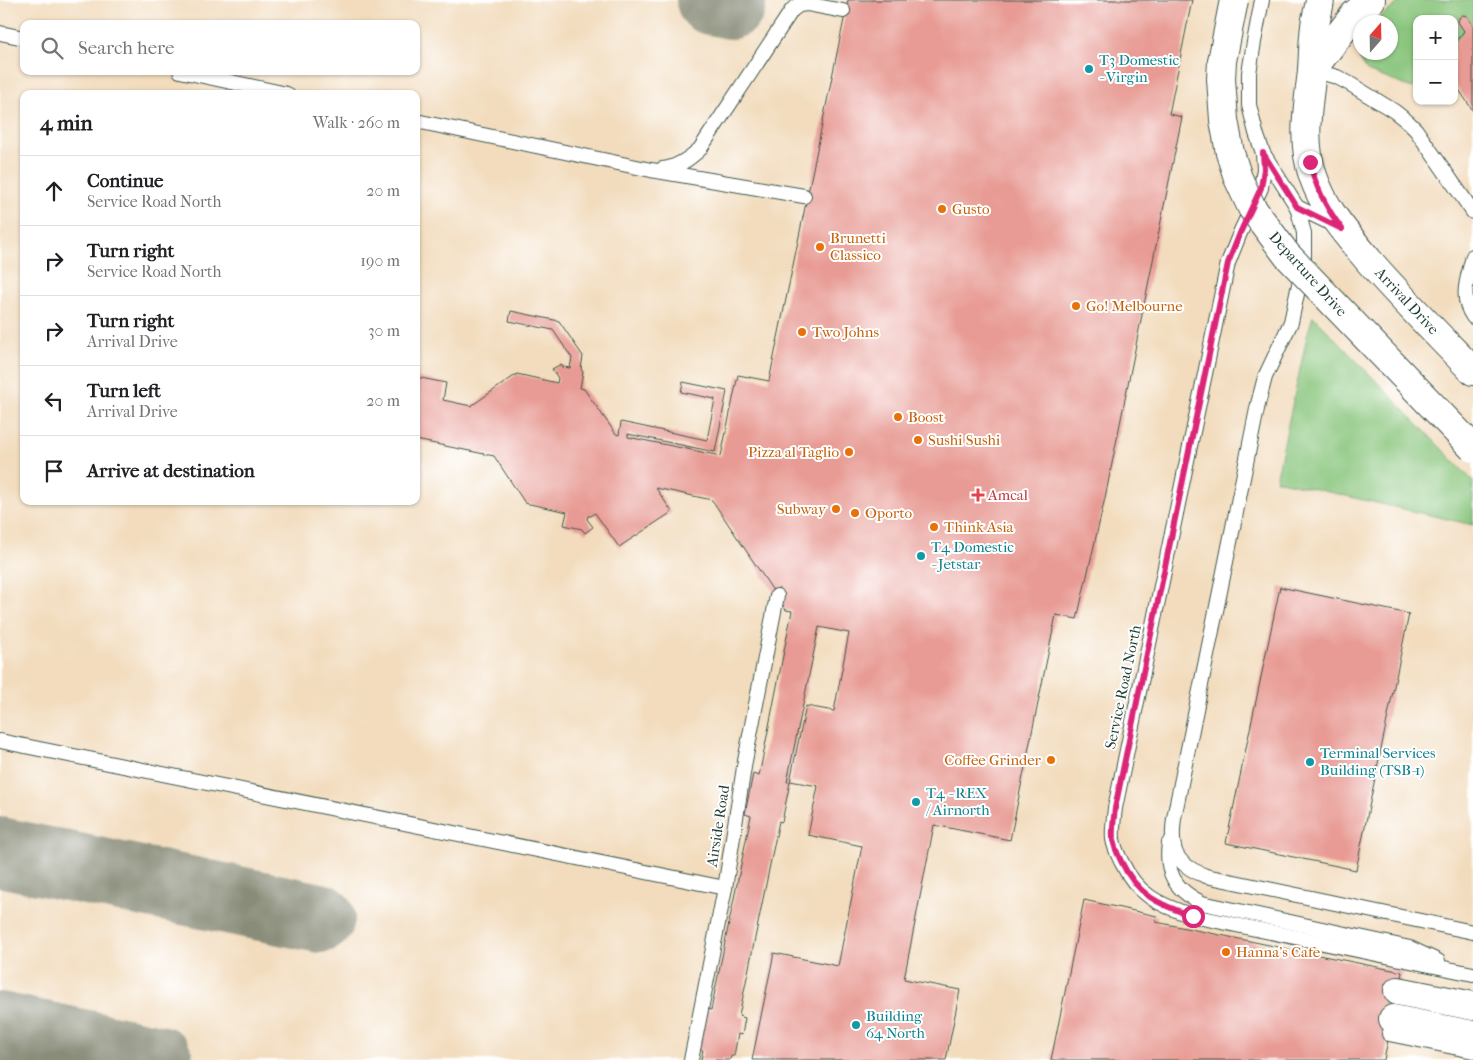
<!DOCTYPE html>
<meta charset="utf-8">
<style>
body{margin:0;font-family:"IM FELL French Canon",serif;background:#f2f2f2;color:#202124}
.controls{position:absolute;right:15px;top:15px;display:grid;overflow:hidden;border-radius:10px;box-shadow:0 1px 4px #0004}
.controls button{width:45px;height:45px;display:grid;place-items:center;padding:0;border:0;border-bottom:1px solid #e0e0e0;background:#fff;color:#202124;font:25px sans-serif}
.compass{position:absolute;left:1353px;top:15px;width:45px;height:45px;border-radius:50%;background:#fff;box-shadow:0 1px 4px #0004;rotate:20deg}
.stop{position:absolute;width:15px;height:15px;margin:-11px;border:4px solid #db2777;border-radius:50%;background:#fff}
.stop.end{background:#db2777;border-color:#fff;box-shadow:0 1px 5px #0008}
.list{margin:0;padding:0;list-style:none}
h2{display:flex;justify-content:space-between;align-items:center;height:65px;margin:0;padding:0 20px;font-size:21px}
h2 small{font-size:16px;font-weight:400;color:#757577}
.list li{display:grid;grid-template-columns:32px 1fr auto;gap:15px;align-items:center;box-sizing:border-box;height:70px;padding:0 20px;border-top:1px solid #e0e0e0}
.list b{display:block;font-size:19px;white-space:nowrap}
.list p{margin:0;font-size:16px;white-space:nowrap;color:#757577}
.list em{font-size:16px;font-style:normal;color:#757577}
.icon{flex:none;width:28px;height:28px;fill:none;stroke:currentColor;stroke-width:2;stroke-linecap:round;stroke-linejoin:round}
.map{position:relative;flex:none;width:1473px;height:1060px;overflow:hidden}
.search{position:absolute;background:#fff;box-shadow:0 1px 4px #0004;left:20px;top:20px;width:400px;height:55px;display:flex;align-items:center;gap:12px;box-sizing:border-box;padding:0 18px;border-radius:10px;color:#757577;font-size:19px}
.panel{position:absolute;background:#fff;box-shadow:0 1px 4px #0004;left:20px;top:90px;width:400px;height:415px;border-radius:10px}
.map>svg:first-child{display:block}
</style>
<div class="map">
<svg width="1473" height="1060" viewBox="0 0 1473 1060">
<rect width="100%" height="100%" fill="#fff"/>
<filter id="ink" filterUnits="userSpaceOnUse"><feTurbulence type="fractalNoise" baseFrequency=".02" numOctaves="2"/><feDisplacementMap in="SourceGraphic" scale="10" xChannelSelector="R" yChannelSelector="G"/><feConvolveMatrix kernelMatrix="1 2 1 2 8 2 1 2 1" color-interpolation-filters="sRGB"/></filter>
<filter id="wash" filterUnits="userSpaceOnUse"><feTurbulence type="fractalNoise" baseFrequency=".0096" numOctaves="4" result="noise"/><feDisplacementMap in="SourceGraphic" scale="20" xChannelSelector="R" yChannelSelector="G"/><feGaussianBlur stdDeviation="1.12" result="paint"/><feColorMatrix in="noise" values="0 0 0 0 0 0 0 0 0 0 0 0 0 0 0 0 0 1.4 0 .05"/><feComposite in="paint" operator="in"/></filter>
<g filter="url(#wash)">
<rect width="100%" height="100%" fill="#f2dcbd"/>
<g fill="#88c57c" stroke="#548158">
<polygon points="1402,0 1473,0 1473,26 1467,16 1463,15 1459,18 1458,22 1464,31 1454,42 1454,19 1417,19 1417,85 1412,88 1367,71 1360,60 1360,46 1360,52 1390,52 1390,22 1374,22"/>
<polygon points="1313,316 1473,481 1473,525 1276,480 1308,332"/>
</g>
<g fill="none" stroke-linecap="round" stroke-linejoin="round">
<g stroke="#888c78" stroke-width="70">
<polyline points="711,0 731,4"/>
<polyline points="0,852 320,918"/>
<polyline points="0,1027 158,1060"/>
</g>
</g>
<g id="blocks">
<g fill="#e89b94">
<polygon points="848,0 1192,0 1169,114 1182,117 1105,498 1077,619 1056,615 1010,840 934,825 904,979 960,990 946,1060 752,1060 774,953 838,966 862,846 808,835 818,786 790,781 806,706 834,711 849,633 819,627 787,782 790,782 782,822 779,821 739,1016 745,1018 742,1035 738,1034 734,1056 731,1056 730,1060 701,1060 703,1050 697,1049 705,1009 711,1010 751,816 745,814 753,774 759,776 792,611 786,610 712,500 656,488 672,512 619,547 595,513 591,516 588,516 587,519 593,527 585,533 582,529 564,525 567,512 525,503 494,456 416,440 416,377 446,383 443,400 471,406 517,374 557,383 558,378 552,369 561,364 563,367 570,368 572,358 553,330 509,321 511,311 559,321 583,356 581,369 583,372 580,388 584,389 616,434 619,435 621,422 707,440 715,399 681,392 683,382 727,391 715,452 628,434 628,437 721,456 738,375 769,381"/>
<polygon points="1463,15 1467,16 1473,26 1473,111 1454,82 1454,44 1464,31 1458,22 1459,18"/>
<polygon points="1280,587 1409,614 1356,870 1226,843"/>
<polygon points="1084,900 1157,916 1156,922 1402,972 1384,1060 1051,1060"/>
</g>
</g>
</g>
<g filter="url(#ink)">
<use href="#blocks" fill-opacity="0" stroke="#3f5549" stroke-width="1"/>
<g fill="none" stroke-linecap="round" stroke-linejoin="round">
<g stroke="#3f5549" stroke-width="16">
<g id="service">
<polyline points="1262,0 1254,42 1249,73 1249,105 1256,133 1263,153 1297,207 1334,225"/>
<polyline points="0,33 24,38"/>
<polyline points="1312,70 1337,77 1350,84 1394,111 1408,122 1416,130 1473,212"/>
<polyline points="180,71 287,94"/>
<polyline points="416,121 651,170 804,196"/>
<path d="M 1263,153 L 1264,169 L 1261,188 L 1240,233 L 1228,263 L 1223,287 L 1115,808 C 1114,818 1112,829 1113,839 C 1114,847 1118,855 1121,861 C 1137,895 1159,905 1193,916 L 1473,974"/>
<path d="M 662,169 C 677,168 689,159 700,149 L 792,10 L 799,5 L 807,4 L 843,11"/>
<path d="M 1297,207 L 1304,233 L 1304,261 L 1291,322 L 1265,377 L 1258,404 L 1174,818 C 1170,850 1174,864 1206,876 L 1473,932"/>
<path d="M 1473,256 C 1468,278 1459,297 1473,317"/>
<polyline points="0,741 725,888"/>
<path d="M 1169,843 C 1165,873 1175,890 1202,903 L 1410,948 L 1438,961"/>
<polyline points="1389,1034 1473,1051"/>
<polyline points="691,1060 725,888 745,761 777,596"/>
</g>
</g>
<g stroke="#3f5549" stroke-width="30">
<polyline id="minor" points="1312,70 1355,14 1371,0"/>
</g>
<g stroke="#3f5549" stroke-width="30">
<g id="tertiary">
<path d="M 1320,0 C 1319,9 1316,17 1315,26 C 1313,41 1313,56 1312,71 C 1308,107 1301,141 1313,176 C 1325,211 1346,233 1369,261 C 1402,299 1438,335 1473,371"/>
<polyline points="1398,991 1473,1006"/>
<polyline points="1393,1019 1473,1035"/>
</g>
</g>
<use href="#service" stroke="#fff" stroke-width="14"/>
<use href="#minor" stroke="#fff" stroke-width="28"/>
<use href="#tertiary" stroke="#fff" stroke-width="28"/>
<g stroke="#3f5549" stroke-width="30" stroke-linecap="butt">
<polyline id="tertiary-bridge" points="1234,0 1222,61 1221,79 1224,120 1230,153 1238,178 1252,208 1287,255 1473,448"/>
</g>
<use href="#tertiary-bridge" stroke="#fff" stroke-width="28"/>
</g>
</g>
<g fill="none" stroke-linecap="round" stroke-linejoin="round" filter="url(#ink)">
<path stroke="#db2777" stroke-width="6" d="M 1193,916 C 1159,905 1137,895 1121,861 C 1118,855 1114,847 1113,839 C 1112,829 1114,818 1115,808 L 1223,287 L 1228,263 L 1240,233 L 1261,188 L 1264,169 L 1263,153 L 1297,207 L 1342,229 C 1327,209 1315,187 1310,162"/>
</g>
<g fill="#0f9aa8" stroke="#fff" stroke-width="2">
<circle cx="1089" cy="69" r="5"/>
<circle cx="921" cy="556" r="5"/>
<circle cx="1310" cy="762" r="5"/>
<circle cx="916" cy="802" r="5"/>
<circle cx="856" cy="1025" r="5"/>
</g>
<g fill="#e8710a" stroke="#fff" stroke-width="2">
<circle cx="942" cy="209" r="5"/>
<circle cx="820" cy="247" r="5"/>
<circle cx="1076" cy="306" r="5"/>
<circle cx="802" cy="332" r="5"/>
<circle cx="898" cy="417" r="5"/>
<circle cx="918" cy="440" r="5"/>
<circle cx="849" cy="452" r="5"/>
<circle cx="836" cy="509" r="5"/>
<circle cx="855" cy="513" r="5"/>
<circle cx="934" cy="527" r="5"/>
<circle cx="1051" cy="760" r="5"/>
<circle cx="1226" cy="952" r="5"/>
</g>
<path fill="#e0444e" stroke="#fff" stroke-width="2" d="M975.5 487.5h5v5h5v5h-5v5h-5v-5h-5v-5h5z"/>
<g text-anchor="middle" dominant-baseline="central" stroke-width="4" stroke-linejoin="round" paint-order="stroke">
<g font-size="15" fill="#0d838f" stroke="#fff" text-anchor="start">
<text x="1099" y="60">T3 Domestic<tspan x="1099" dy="17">- Virgin</tspan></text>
<text x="931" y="547">T4 Domestic<tspan x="931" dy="17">- Jetstar</tspan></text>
<text x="1320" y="753">Terminal Services<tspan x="1320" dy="17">Building (TSB-1)</tspan></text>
<text x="926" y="793">T4 - REX<tspan x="926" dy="17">/ Airnorth</tspan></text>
<text x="866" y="1016">Building<tspan x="866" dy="17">64 North</tspan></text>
</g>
<g font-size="15" fill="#c56008" stroke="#fff" text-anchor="start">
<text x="952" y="209">Gusto</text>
<text x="830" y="238">Brunetti<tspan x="830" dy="17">Classico</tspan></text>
<text x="1086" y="306">Go! Melbourne</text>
<text x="812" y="332">Two Johns</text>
<text x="908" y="417">Boost</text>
<text x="928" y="440">Sushi Sushi</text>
<text x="839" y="452" text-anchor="end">Pizza al Taglio</text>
<text x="826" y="509" text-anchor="end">Subway</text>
<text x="865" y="513">Oporto</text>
<text x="944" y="527">Think Asia</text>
<text x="1041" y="760" text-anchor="end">Coffee Grinder</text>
<text x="1236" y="952">Hanna's Cafe</text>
</g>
<g font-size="15" fill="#1f3d34" stroke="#fff">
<text transform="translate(1308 274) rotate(48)">Departure Drive</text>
<text transform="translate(1407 301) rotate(47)">Arrival Drive</text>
<text transform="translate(1123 687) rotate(-78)">Service Road North</text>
<text transform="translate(718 826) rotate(-81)">Airside Road</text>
</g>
<g font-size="15" fill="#be3a42" stroke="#fff" text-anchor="start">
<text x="988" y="495">Amcal</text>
</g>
</g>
</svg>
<div class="controls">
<button>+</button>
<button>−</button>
</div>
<svg class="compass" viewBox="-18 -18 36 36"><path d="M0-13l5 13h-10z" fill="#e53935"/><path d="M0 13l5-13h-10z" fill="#757577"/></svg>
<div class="stop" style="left:1193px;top:916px"></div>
<div class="stop end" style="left:1310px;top:162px"></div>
<div class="search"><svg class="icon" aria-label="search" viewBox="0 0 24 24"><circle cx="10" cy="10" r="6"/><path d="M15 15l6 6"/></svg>Search here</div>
<section class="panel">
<h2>4 min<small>Walk · 260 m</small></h2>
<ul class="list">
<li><svg class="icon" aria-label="ahead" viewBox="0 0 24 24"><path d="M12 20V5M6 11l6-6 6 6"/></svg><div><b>Continue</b><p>Service Road North</p></div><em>20 m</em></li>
<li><svg class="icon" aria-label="right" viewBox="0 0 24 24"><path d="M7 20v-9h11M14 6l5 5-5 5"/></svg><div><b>Turn right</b><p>Service Road North</p></div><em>190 m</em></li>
<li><svg class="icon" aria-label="right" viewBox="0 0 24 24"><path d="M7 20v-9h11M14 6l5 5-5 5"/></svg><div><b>Turn right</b><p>Arrival Drive</p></div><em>30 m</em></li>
<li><svg class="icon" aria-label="left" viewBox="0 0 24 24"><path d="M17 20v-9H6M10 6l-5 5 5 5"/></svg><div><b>Turn left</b><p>Arrival Drive</p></div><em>20 m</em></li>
<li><svg class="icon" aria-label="arrive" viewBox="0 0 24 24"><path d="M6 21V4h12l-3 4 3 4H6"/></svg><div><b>Arrive at destination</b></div></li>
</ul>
</section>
</div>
